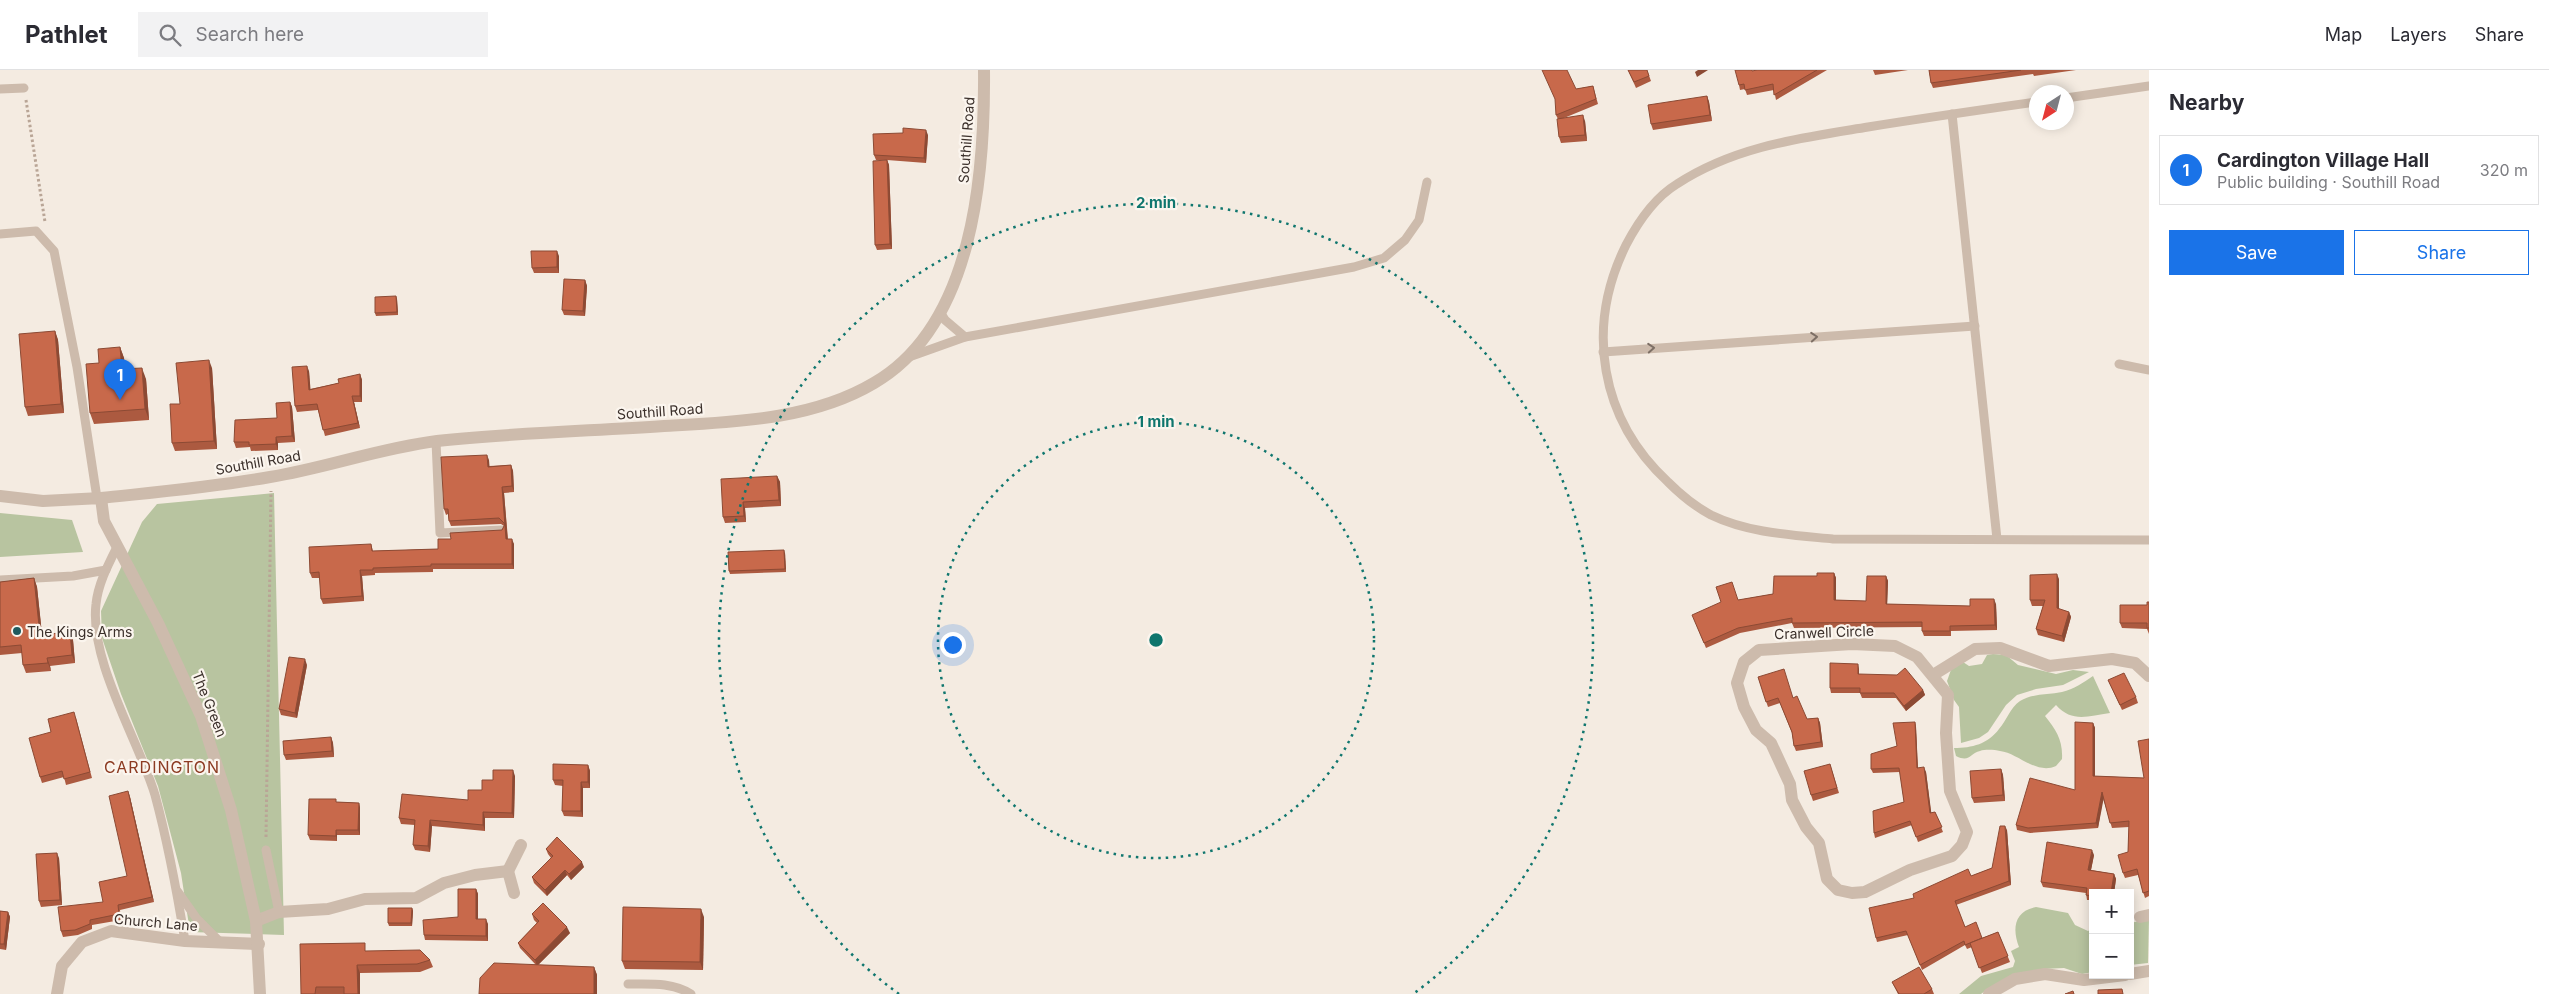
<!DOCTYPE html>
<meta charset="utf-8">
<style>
body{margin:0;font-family:Inter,sans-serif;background:#f2f2f3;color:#2b2b33}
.controls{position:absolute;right:15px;bottom:15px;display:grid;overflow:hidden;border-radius:0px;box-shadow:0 2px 12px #0003}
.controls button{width:45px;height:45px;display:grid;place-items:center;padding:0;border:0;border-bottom:1px solid #e1e1e2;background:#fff;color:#2b2b33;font:25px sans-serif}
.compass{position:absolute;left:2029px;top:15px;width:45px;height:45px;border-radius:50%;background:#fff;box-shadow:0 2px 12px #0003;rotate:216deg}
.you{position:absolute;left:952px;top:574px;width:18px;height:18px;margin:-12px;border:4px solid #fff;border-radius:50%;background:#1a73e8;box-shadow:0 0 0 8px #1a73e833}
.badge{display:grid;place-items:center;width:32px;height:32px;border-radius:50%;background:#1a73e8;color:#fff;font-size:16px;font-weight:700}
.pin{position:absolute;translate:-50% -41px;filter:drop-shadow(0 1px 2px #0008)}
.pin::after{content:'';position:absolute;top:26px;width:18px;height:15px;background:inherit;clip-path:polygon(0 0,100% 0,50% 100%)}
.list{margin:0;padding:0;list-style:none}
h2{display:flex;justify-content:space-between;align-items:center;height:65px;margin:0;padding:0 20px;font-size:21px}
h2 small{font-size:16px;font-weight:400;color:#7c7c81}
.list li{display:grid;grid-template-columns:32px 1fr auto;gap:15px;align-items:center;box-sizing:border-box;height:70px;margin:0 10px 10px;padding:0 10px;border:1px solid #e1e1e2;border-radius:0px}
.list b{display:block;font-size:19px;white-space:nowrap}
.list p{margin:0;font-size:16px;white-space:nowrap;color:#7c7c81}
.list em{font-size:16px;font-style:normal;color:#7c7c81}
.actions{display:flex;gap:10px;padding:15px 20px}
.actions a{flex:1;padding:11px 0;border:1px solid #1a73e8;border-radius:0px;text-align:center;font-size:18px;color:#1a73e8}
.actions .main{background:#1a73e8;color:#fff}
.icon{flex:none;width:28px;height:28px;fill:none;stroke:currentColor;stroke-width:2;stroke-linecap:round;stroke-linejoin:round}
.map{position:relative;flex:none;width:2149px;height:924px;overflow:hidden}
header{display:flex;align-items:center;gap:30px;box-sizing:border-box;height:70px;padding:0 25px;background:#fff;border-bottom:1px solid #e1e1e2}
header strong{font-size:24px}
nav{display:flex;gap:28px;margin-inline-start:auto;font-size:18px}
.search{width:350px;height:45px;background:#f2f2f3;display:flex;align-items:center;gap:12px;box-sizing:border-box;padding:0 18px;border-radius:0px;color:#7c7c81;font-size:19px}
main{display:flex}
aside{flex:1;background:#fff}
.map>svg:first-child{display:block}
</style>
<header>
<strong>Pathlet</strong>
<div class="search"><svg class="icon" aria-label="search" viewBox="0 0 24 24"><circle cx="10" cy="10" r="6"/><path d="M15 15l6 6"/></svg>Search here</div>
<nav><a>Map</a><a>Layers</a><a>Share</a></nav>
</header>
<main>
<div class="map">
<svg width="2149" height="924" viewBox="0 0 2149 924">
<rect width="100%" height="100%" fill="#f4ebe1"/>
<g fill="#b8c4a0">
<polygon points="274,423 284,865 190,862 181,803 158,716 121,624 102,568 101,541 142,452 157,434"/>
<polygon points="0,443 72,450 83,482 0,487"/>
<polygon points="1993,584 2006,585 2018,595 2056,604 2073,600 2089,602 2063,615 2036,619 2017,625 2006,635 1988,662 1979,668 1961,673 1959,637 1954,630 1947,611 1952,597 1963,592 1969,596 1982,594 1987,585"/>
<path d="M 2093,606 L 2110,643 C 2088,646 2072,653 2056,635 L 2045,646 C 2056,660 2063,670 2062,689 L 2056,696 C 2036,705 2018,683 2000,681 C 1995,680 1986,679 1980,681 C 1970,683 1970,693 1956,686 L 1954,678 C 1972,678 1988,674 1999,659 C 2007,650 2010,638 2020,631 C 2033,623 2048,625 2062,622 C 2074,619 2083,613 2093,606 Z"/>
<path d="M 2036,837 L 2068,843 L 2075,855 L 2088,861 L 2093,858 L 2093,902 L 2082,904 L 2064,898 L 2042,899 L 1989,918 L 1981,924 L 1959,924 L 1981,906 L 2013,897 L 2015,891 L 2011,881 L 2019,877 C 2012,859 2014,841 2036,837 Z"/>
<polygon points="2149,849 2148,893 2130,895 2130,853"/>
</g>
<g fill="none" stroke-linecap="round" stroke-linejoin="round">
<g stroke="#b9a596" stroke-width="3" stroke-dasharray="2.5 2.5" stroke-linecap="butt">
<polyline points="26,30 45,152"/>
<polyline points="266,767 271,421"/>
</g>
<g stroke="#cdbbac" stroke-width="9">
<polyline points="0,19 24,18"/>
<polyline points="2066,28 2149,16"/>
<path d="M 2036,32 C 1980,40 1924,48 1868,57 C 1801,68 1735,76 1677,114 C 1654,128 1638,152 1626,175 C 1585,258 1600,349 1668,412 C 1680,424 1696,437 1711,445 C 1748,463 1792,465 1833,469 L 2149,470"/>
<polyline points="1952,44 1997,469"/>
<polyline points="0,164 36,161 54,181 77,297 97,428"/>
<polyline points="940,242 945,250 965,267"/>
<polyline points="1603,282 1975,256"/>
<polyline points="909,287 965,267 1354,197 1384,188 1405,170 1419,150 1427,112"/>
<polyline points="2119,294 2149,300"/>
<polyline points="436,371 440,463 501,460"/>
<path d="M 117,477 C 108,495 98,514 96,534 C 89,591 139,671 155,725 C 168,773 177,822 185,871"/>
<polyline points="0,510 73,506 106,500"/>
<polyline points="266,780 279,842"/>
<polyline points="178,822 197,849 221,873"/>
<path d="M 628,914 C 650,914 672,912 691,924"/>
</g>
<g stroke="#cdbbac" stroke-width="12">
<path d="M 101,428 C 157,422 214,417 270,407 C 326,398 380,378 437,371 C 512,363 588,361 664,356 C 734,352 812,350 874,313 C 974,255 985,103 984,0"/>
<polygon points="1852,574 1895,576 1917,587 1948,625 1946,663 1950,721 1967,762 1962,775 1952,786 1910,800 1865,822 1852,823 1838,820 1827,809 1819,773 1806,757 1792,730 1790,714 1771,673 1756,660 1744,637 1737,613 1744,592 1759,580"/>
<polyline points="1933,605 1975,579 2000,578 2049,596 2112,589 2135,593 2149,606"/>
<polyline points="508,801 521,775"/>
<polyline points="2140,847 2149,845"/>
<polyline points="256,851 279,842 328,839 365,829 416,828 444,813 475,805 508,801 514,823"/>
<polyline points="2130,904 2149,901"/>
<polyline points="57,924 62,896 82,872 111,861 185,871 259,874"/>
<polyline points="1989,924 2015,909 2045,904 2084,910 2125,905"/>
</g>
<polyline stroke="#cdbbac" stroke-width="12" points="0,426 43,431 101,428 104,451 158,553 201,646 231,740 256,851 260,924"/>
</g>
<g fill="#ac5a40">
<polygon points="1628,0 1647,0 1651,11 1636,18"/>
<polygon points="1757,0 1827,0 1776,30 1774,20 1747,25 1745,19 1740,20 1739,15 1753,1"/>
<polygon points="1873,0 1908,0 1875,5"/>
<polygon points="1929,0 2076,0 2034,6 2033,4 1933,18 1931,13"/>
<polygon points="1593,16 1598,34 1564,48 1585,51 1587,71 1561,73 1559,67 1558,49 1556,45 1576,19"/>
<polygon points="1707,26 1709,32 1712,51 1653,60 1651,54"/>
<polygon points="928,65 926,93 887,90 889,95 892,179 877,180 875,175 886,90 876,90 874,85"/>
<polygon points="559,186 559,203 534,203 532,198"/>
<polygon points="585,210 587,216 585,246 564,245 562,240"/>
<polygon points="396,226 397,229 398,245 376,246 375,243"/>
<polygon points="55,261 58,270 64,343 28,346 25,337"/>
<polygon points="120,277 124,288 125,299 146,309 149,350 94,354 90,343 99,293"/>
<polygon points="212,298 217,379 175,381 172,373 180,334"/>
<polygon points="309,301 310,319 339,313 360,304 362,310 362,332 354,332 360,358 325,366 318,340 297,342 295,336"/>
<polygon points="290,332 292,337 295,372 278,373 278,380 251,381 250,377 236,378 234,372 277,348"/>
<polygon points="489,390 489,396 511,395 513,401 514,422 504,423 508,469 514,474 514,499 433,499 433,502 375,503 375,505 362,506 364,531 323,534 321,529 320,508 312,508 310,503 371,474 373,481 438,479 451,469 502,460 504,456 501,454 451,456 449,451 448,444 446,445 444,439"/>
<polygon points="777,406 780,412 781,436 745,438 746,452 725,453 723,447"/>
<polygon points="785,483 786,502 730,504 729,501"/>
<polygon points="1834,503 1836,508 1836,530 1866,531 1886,506 1888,511 1887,534 1970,536 1996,534 1997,560 1951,561 1951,566 1924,566 1922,561 1922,557 1794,558 1792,553 1740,563 1706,578 1694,549 1738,530 1773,524 1817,506"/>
<polygon points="34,508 37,517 42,565 73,570 75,593 50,596 51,601 26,603 23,595 22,583 0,585 0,512"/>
<polygon points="2059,509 2059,539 2069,542 2071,547 2064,572 2038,565 2036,559 2043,536 2032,536 2030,530"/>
<polygon points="2149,532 2149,564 2147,559 2122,558 2120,553 2147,535"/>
<polygon points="307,595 297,648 281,645 279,639"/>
<polygon points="1859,599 1859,604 1923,620 1925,625 1906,641 1896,628 1862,628 1860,623 1831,623 1830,618"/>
<polygon points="1758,607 1793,628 1807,649 1818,648 1820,653 1823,677 1796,681 1794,676 1792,663 1780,633 1768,637"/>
<polygon points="2108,610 2136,627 2138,633 2122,640"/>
<polygon points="76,648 92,708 66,715 64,707 42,713 40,707 51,662"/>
<polygon points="1915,652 1916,657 1918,698 1926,702 1931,743 1935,742 1943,762 1918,772 1912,755 1875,768 1874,763 1904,732 1900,702 1873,703 1871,699 1897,676"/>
<polygon points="2093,653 2095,658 2095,706 2144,708 2149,669 2149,826 2145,828 2138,805 2125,808 2123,803 2128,782 2129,757 2112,758 2103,728 2098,758 2030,763 2017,760 2016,755 2075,720"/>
<polygon points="331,667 333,673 334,687 286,690 284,685"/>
<polygon points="1830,694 1839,723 1813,731 1811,725"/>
<polygon points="588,695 590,701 590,718 583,718 583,747 564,746 562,741 563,716 555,715 553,710"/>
<polygon points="2001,699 2003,705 2005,731 1974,733 1972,728"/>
<polygon points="515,706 514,748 485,748 485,761 432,756 430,782 415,780 413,775 415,755 401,754 399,748 468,730 482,720 493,710"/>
<polygon points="128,721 130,727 154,832 120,840 121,850 92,855 92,859 78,865 63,867 61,861 103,832 127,806"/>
<polygon points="337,732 359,733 360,738 360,765 337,765 337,771 310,770 308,765"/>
<polygon points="2007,760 2011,815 1956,835 1965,857 1982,868 1998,862 2010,892 1982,903 1972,877 1967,879 1965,875 1922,900 1908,865 1877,872 1876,868 1914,828 1992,798"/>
<polygon points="546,779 584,797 571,810 567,805 547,826 534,813 532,807 551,788 548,784"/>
<polygon points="2094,785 2091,800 2114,804 2116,809 2114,823 2093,823 2093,830 2087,830 2086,823 2043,817 2041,812"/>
<polygon points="59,788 62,835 41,837 39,831"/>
<polygon points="476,819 478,824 478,849 488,854 488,871 425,870 424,865 458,847"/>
<polygon points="412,838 413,841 412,856 389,856 388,853"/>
<polygon points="0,841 8,842 10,847 6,880 0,879"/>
<polygon points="532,844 570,863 538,895 594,897 597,905 597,924 479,924 536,895 520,878 518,873 537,853 534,850"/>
<polygon points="704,847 703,900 625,899 622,891"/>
<polygon points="368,881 430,890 433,897 420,902 360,903 360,924 301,924"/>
<polygon points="1892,912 1932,919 1934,924 1898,924"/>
</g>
<g fill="#8c4a34">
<polygon points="1698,0 1708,0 1697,7 1695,2"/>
<polygon points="1707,26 1709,32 1712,51 1710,45"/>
<polygon points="1583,45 1585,51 1587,71 1585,65"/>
<polygon points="926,60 928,65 926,93 924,88"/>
<polygon points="887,90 889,95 892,179 890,174"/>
<polygon points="557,181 559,186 559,203 557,197"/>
<polygon points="585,210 587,216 585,246 583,241"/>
<polygon points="396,226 397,229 398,245 397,242"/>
<polygon points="55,261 58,270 64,343 61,334"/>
<polygon points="120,277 124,288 126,310 122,299"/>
<polygon points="209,290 212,298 217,379 214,371"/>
<polygon points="307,296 309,301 311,325 309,320"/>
<polygon points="142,298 146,309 149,350 145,339"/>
<polygon points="360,304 362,310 362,332 360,326"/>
<polygon points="352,326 354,332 360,358 358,353"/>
<polygon points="290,332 292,337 295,372 292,366"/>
<polygon points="276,367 278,373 278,380 276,374"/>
<polygon points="487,385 489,390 490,402 488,397"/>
<polygon points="511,395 513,401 514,422 512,416"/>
<polygon points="777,406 780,412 781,436 779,430"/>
<polygon points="502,417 504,423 508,474 506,469"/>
<polygon points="743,432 745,438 746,452 744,446"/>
<polygon points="512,469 514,474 514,499 512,494"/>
<polygon points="784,480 785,483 786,502 785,499"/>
<polygon points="360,500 362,506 364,531 362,526"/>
<polygon points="1834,503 1836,508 1836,535 1834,530"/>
<polygon points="2057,504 2059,509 2059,544 2057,538"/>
<polygon points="1886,506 1888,511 1887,539 1886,534"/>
<polygon points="34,508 37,517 43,573 40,565"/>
<polygon points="1994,529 1996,534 1997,560 1995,555"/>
<polygon points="2069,542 2071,547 2064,572 2062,566"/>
<polygon points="70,562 73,570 75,593 72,585"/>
<polygon points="47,588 50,596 51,601 48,593"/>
<polygon points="305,589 307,595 297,648 295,643"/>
<polygon points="1858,594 1859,599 1859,609 1858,604"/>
<polygon points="1923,620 1925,625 1906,641 1904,636"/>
<polygon points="1818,648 1820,653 1823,677 1821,672"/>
<polygon points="1915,652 1916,657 1918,703 1917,698"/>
<polygon points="2093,653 2095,658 2095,711 2093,706"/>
<polygon points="331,667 333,673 334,687 332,681"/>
<polygon points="588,695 590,701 590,718 588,712"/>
<polygon points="1924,697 1926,702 1932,748 1930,743"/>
<polygon points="2001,699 2003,705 2005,731 2003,725"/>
<polygon points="513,700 515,706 514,748 512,743"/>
<polygon points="581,712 583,718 583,747 581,741"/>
<polygon points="128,721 130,727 154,832 152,827"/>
<polygon points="2102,722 2104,727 2098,758 2096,753"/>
<polygon points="359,733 360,738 360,765 358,760"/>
<polygon points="483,742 485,748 485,761 483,755"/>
<polygon points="430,750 432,756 430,782 428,776"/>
<polygon points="2005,756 2007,760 2011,815 2009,811"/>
<polygon points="336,760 337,765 337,771 336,766"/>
<polygon points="2092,780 2094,785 2090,805 2088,800"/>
<polygon points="57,783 59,788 62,835 60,830"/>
<polygon points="582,792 584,797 571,810 569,804"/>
<polygon points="565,800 567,805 547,826 545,820"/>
<polygon points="2114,804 2116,809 2114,823 2111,823"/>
<polygon points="476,819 478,824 478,854 476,849"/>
<polygon points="412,838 413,841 412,856 411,853"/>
<polygon points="701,839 704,847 703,900 700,892"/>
<polygon points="8,842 10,847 6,880 4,874"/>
<polygon points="486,849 488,854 488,871 486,866"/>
<polygon points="567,857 570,863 537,896 535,890"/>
<polygon points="357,895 360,903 360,924 358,924"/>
<polygon points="594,897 597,905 597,924 594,924"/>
</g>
<g fill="#c8694b" stroke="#8c4a34">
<polygon points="1542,0 1567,0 1576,19 1593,16 1596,29 1556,45 1555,29"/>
<polygon points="1628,0 1647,0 1649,6 1634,12"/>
<polygon points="1735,0 1752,0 1752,1 1757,0 1817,0 1774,25 1773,14 1745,20 1744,14 1739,15"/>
<polygon points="1929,0 2021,0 1931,13"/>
<polygon points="1707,26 1710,45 1651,54 1648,35"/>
<polygon points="1583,45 1585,65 1559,67 1557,49"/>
<polygon points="903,58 926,60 924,88 874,85 873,64 903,63"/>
<polygon points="887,90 890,174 875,175 873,91"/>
<polygon points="531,181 557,181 557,197 532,198"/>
<polygon points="564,209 585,210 583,241 562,240"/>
<polygon points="396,226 397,242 375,243 375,227"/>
<polygon points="55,261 61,334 25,337 19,264"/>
<polygon points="120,277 122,299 142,298 145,339 90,343 86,294 99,293 98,279"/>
<polygon points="209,290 214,371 172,373 170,334 180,334 176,293"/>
<polygon points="307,296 309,320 339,313 338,309 360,304 360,326 352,326 358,353 323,360 317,334 295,336 292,297"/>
<polygon points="290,332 292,366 276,367 276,374 249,375 249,372 234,372 235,350 277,348 276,333"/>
<polygon points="487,385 488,397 511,395 512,416 502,417 506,469 512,469 512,494 431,494 431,496 373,498 373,500 360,500 362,526 321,529 319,502 310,503 309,477 371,474 372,481 438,479 438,469 451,469 450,463 502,460 505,454 499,448 449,451 448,439 444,439 441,387"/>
<polygon points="777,406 779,430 743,432 744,446 723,447 721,409"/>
<polygon points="784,480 785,499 729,501 728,482"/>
<polygon points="1817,503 1834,503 1834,530 1866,531 1867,506 1886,506 1886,534 1970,536 1970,529 1994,529 1995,555 1950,556 1950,561 1922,561 1922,552 1792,553 1792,548 1738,558 1704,573 1692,545 1721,532 1716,517 1732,512 1738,530 1773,524 1774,506 1817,506"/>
<polygon points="2057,504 2057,538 2069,542 2062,566 2036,559 2045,530 2030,530 2030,505"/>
<polygon points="34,508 40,565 70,562 72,585 47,588 48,593 23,595 21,575 0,577 0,512"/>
<polygon points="2147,532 2149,532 2149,558 2147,558 2147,553 2120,553 2120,535 2147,535"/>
<polygon points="289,587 305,589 295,643 279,639"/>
<polygon points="1830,593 1858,594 1858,604 1897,605 1905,598 1923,620 1904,636 1894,623 1860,623 1860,618 1830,618"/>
<polygon points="1784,599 1793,628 1797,626 1807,649 1818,648 1821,672 1794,676 1792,662 1778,628 1766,632 1758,607"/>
<polygon points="2124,603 2136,627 2120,635 2108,610"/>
<polygon points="74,642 90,702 64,709 62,701 40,707 29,668 51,662 48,649"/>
<polygon points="1915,652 1917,698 1924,697 1930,743 1935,742 1942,757 1916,767 1910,751 1874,763 1873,741 1904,732 1899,698 1871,699 1871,684 1897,676 1893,653"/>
<polygon points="2075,652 2093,653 2093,706 2144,708 2138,671 2149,669 2149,821 2143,823 2137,799 2123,803 2118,785 2128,782 2129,751 2110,753 2102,722 2096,753 2028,758 2016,755 2030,708 2075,720"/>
<polygon points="331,667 332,681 284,685 283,671"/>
<polygon points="553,694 588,695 588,712 581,712 581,741 562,741 563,710 553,710"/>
<polygon points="1830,694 1837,718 1811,725 1804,701"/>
<polygon points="2001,699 2003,725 1972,728 1970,701"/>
<polygon points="493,700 513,700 512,743 483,742 483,755 430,750 428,776 413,775 415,750 399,748 402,724 468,730 468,720 482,720 482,710 493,710"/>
<polygon points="128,721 152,827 118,835 119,844 90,850 90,854 75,860 61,861 58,837 103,832 99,812 127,806 109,726"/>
<polygon points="309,729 336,729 336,732 359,733 358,760 336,760 336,766 308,765"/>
<polygon points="2000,756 2005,756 2009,811 1955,831 1965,857 1976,852 1982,868 1965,875 1964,871 1920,895 1906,861 1876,868 1869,838 1914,828 1913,824 1968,799 1971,806 1992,798"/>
<polygon points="557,767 582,792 569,804 565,800 545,820 532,807 553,786 546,779"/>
<polygon points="2047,772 2092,780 2088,800 2114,804 2111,823 2093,823 2093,826 2086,825 2087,818 2041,812"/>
<polygon points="57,783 60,830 39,831 36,784"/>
<polygon points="458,819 476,819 476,849 486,849 486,866 424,865 423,850 458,847"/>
<polygon points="543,833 567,857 535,890 518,873 539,851 532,844"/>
<polygon points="623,837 701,839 700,892 622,891"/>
<polygon points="388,838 412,838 411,853 388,853"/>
<polygon points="0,841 8,842 4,874 0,874"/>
<polygon points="1998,862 2008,886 1979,898 1970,873"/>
<polygon points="365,873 365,881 420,880 430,890 417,894 357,895 358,924 344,924 344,917 316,917 315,924 301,924 300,874"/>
<polygon points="494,893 594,897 594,924 479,924 480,908"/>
<polygon points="1919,897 1932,919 1924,924 1899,924 1892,912"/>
<polygon points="2122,919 2123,924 2098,924 2098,920"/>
<polygon points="2073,921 2074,924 2065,924"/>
</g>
<defs><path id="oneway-chevron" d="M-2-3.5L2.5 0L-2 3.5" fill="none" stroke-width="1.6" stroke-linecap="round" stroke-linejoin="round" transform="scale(1.25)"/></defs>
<g stroke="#7d6f65">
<use href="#oneway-chevron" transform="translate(1814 267) rotate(-4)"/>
<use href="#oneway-chevron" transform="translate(1651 278) rotate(-4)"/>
</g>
<g fill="none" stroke="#0f766e" stroke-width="2.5" stroke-dasharray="2.5 5">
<circle cx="1156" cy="570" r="218"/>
<path d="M899 924A437 437 0 1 1 1413 924"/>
</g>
<circle fill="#1f5a5e" stroke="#fbf5ee" stroke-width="2" cx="17" cy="561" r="5"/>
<g text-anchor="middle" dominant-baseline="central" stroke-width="4.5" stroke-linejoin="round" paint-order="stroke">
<g font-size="14" fill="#3b302b" stroke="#fbf5ee">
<text transform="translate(966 70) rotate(-86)">Southill Road</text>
<text transform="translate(660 341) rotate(-4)">Southill Road</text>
<text transform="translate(258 392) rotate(-10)">Southill Road</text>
<text transform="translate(1824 562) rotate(-2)">Cranwell Circle</text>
<text transform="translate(210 634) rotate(68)">The Green</text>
<text transform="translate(156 852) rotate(5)">Church Lane</text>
</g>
<g font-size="14" fill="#3b302b" stroke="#fbf5ee" text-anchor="start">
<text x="27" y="561">The Kings Arms</text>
</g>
<g font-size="16" letter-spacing="1" fill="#8c3b22" stroke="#fbf5ee">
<text x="162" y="697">CARDINGTON</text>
</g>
</g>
<circle cx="1156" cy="570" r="8" fill="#0f766e" stroke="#fbf5ee" stroke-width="2.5"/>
<g font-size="15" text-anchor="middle" font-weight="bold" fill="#0f766e" stroke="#fbf5ee" stroke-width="4.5" stroke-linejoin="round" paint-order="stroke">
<text x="1156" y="138">2 min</text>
<text x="1156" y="357">1 min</text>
</g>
</svg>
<div class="controls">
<button>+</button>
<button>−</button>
</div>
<svg class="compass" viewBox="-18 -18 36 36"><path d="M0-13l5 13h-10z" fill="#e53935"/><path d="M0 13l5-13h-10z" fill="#7c7c81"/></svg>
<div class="you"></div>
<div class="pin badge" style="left:120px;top:330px">1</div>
</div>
<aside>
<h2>Nearby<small></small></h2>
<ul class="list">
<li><span class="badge">1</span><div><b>Cardington Village Hall</b><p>Public building · Southill Road</p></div><em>320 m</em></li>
</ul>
<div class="actions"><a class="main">Save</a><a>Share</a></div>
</aside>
</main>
